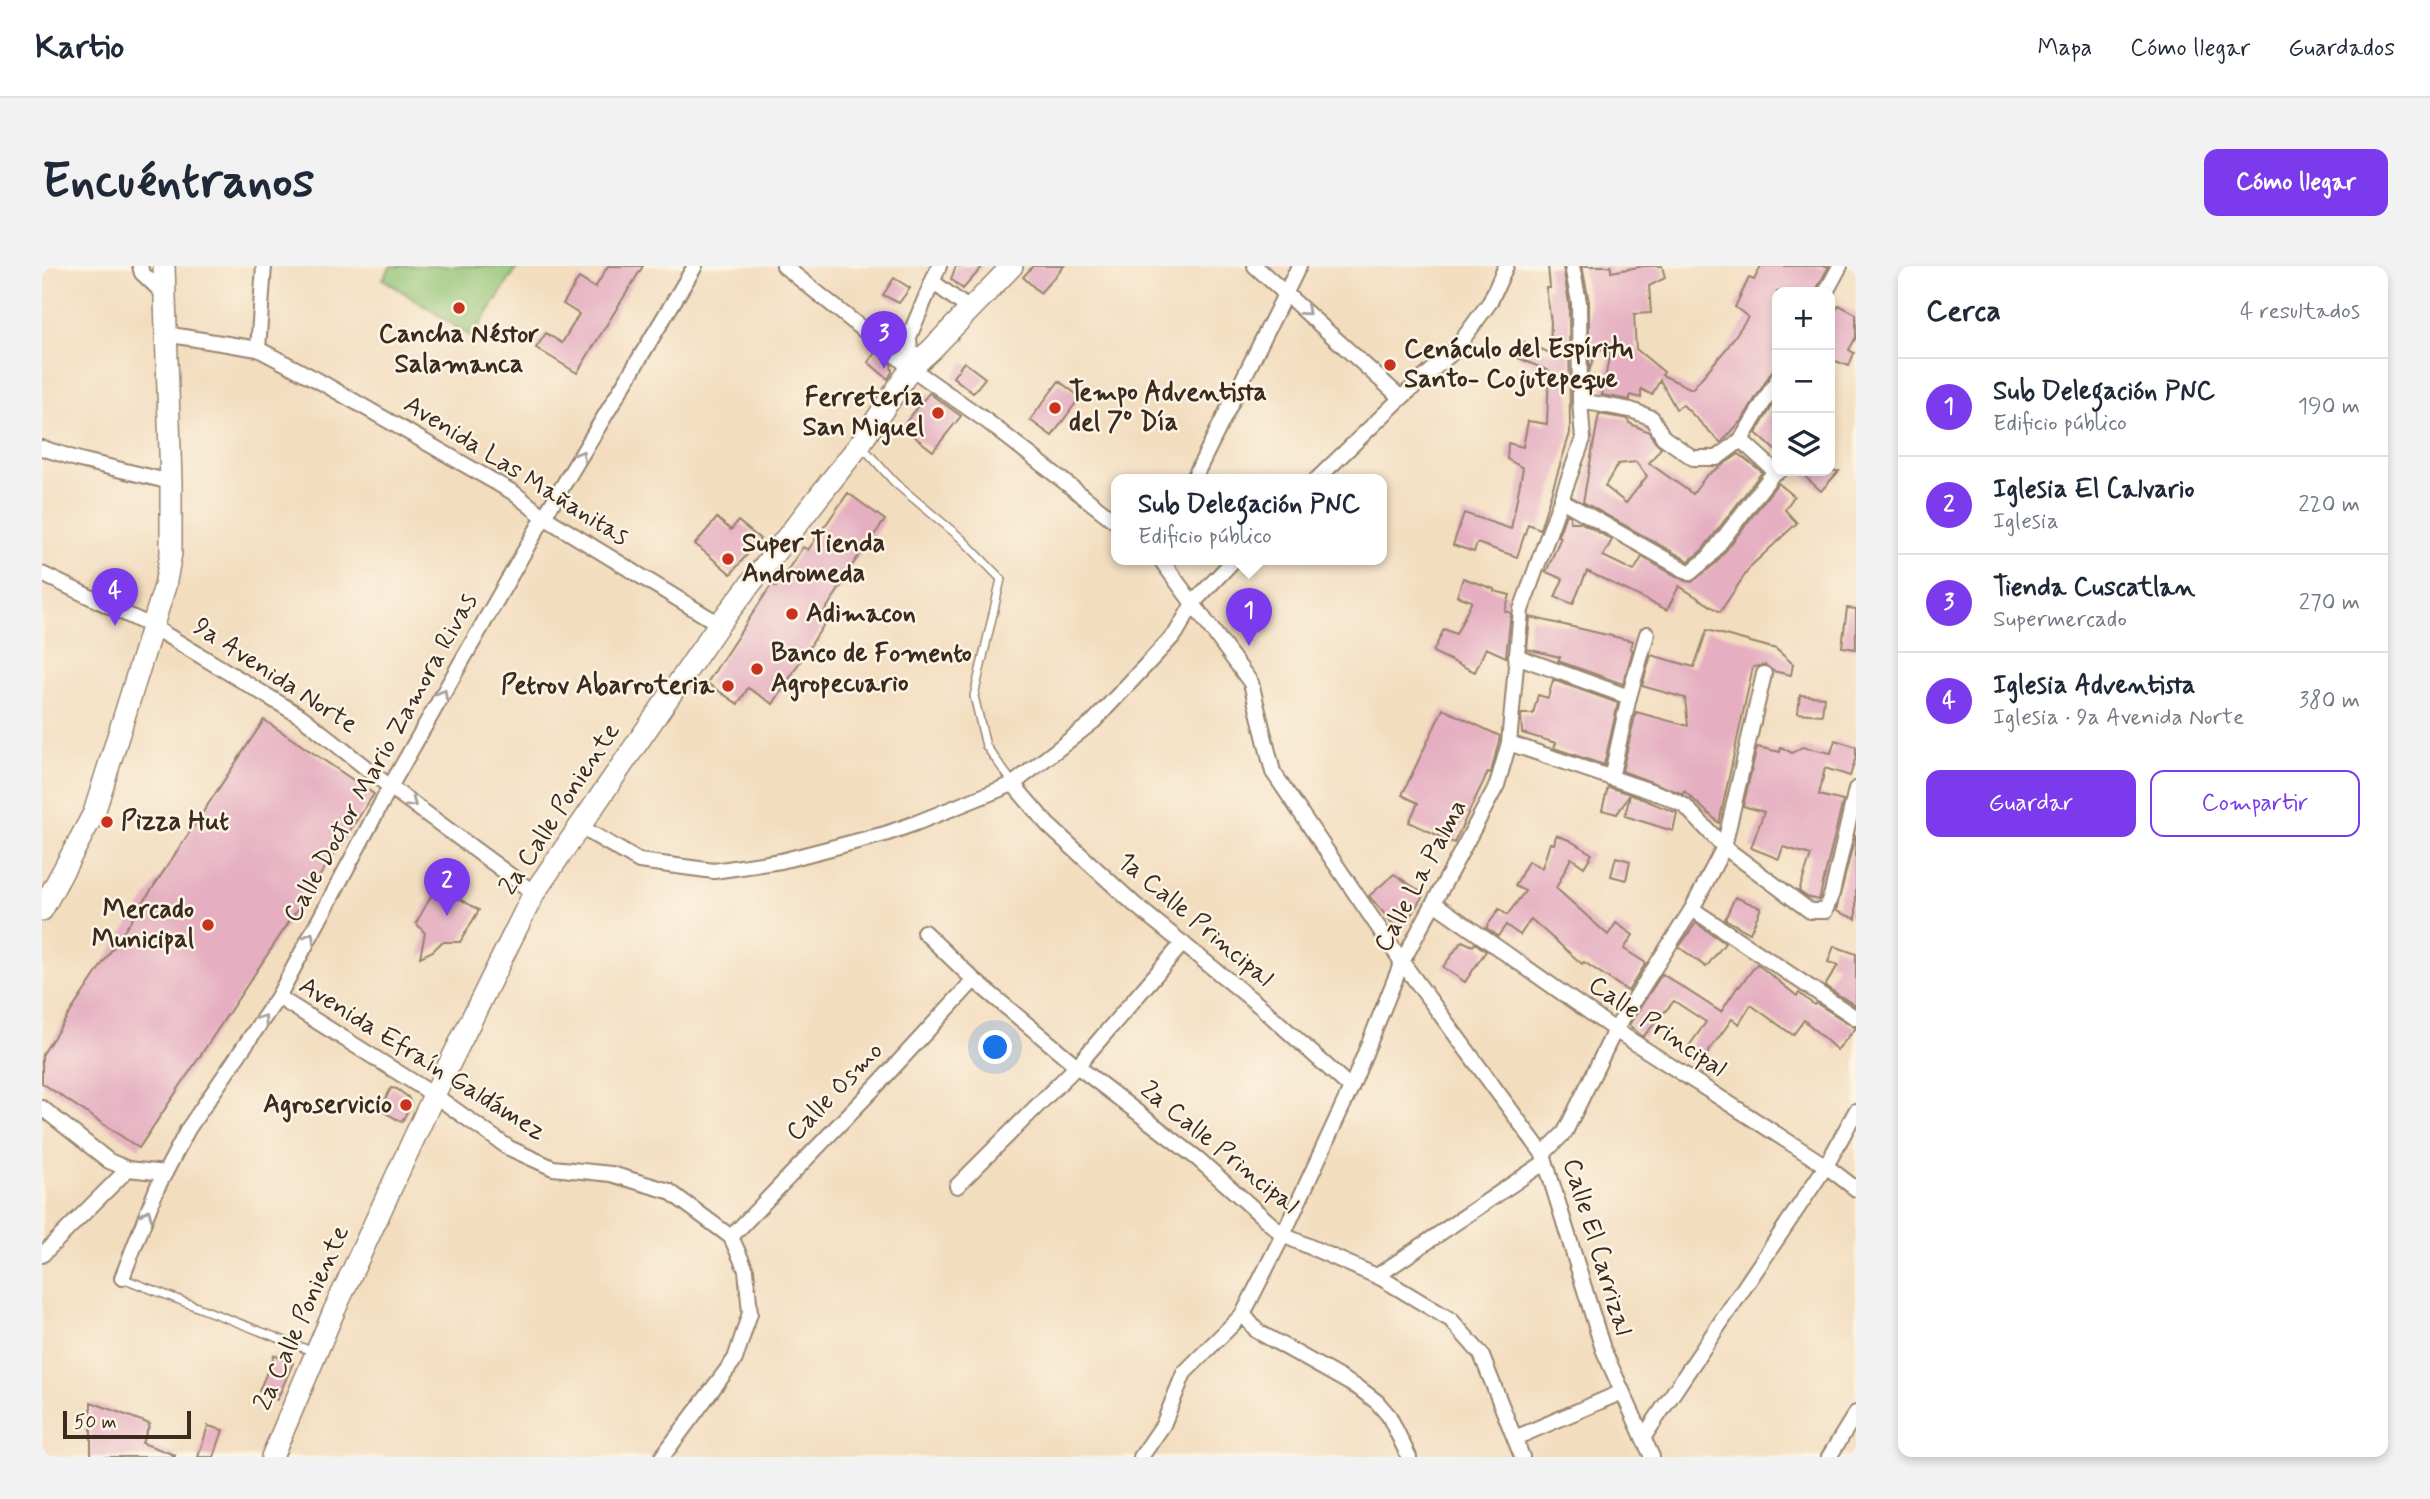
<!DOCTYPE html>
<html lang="es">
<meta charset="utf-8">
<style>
body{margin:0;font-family:Mynerve,sans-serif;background:#f2f2f3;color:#1f2937}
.controls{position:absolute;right:21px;top:21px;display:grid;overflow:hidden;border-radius:14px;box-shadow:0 4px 10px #0003}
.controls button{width:63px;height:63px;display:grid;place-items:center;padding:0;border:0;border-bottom:2px solid #e0e1e3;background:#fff;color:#1f2937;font:35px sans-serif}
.scale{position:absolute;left:21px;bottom:18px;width:128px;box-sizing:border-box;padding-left:7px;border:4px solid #3b2a1e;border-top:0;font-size:19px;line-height:24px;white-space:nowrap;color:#3b2a1e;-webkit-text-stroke:5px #fcf5e5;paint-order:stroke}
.you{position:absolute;left:954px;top:782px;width:24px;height:24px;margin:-18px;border:5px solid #fff;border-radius:50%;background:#1a73e8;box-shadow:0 0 0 10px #1a73e833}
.badge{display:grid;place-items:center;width:46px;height:46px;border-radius:50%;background:#7c3aed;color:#fff;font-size:23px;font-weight:700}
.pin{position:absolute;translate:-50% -58px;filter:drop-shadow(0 2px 4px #0008)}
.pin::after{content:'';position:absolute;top:37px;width:24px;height:21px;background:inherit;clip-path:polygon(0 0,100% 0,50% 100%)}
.popup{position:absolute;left:1069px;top:208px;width:276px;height:91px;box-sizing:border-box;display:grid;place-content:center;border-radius:14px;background:#fff;filter:drop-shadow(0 2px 5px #0005);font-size:23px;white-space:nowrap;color:#747a83}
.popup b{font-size:26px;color:#1f2937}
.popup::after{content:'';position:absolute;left:50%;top:100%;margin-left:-14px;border:14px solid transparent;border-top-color:#fff}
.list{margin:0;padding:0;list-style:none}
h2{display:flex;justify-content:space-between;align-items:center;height:91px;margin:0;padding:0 28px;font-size:30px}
h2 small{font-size:23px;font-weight:400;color:#747a83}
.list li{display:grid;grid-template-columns:46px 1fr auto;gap:21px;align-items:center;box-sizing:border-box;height:98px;padding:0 28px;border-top:2px solid #e0e1e3}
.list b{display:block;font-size:26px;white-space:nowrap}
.list p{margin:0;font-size:23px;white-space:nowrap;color:#747a83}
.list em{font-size:23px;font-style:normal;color:#747a83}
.actions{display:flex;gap:14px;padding:21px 28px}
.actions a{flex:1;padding:16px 0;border:2px solid #7c3aed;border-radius:14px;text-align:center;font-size:24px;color:#7c3aed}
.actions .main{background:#7c3aed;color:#fff}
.icon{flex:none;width:38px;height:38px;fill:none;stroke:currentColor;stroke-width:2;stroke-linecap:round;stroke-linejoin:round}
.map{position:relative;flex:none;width:1814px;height:1191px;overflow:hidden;border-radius:14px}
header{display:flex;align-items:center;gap:42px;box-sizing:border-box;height:98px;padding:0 35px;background:#fff;border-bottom:2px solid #e0e1e3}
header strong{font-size:33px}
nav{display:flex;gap:38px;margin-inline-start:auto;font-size:24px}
.intro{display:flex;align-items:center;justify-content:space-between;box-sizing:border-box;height:168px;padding:0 42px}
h1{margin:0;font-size:49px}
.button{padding:18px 32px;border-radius:14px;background:#7c3aed;color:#fff;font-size:24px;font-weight:700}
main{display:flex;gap:42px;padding:0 42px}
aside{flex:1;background:#fff;border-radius:14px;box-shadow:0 4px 10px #0003}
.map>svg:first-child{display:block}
</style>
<header>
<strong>Kartio</strong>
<nav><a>Mapa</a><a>Cómo llegar</a><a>Guardados</a></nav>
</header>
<div class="intro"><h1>Encuéntranos</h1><a class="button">Cómo llegar</a></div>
<main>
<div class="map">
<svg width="1814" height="1191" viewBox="0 0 1814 1191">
<rect width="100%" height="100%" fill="#fcf5e5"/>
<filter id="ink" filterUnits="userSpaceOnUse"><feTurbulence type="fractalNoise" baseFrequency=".0143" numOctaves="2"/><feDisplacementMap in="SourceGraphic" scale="14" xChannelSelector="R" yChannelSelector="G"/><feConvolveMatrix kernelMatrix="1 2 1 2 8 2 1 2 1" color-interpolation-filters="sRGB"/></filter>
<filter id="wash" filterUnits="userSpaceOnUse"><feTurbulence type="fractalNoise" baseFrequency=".00686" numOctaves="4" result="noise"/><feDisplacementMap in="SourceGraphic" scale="28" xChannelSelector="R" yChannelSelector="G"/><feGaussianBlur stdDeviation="1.57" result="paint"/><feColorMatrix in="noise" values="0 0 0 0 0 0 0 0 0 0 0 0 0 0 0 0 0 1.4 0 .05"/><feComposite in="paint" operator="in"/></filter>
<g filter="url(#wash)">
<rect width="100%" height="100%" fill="#f3ddbf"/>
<polygon fill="#91c373" stroke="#667648" stroke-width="2" points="349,0 476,0 430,71 341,13"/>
<g id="blocks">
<g fill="#e5aec1" fill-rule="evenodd">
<polygon points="566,0 601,0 535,107 494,82 504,67 520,77 537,48 521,38 537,12 553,22"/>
<polygon points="914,0 941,0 921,23 909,13"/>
<polygon points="991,0 1022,0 998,27 981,11"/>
<polygon points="1506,0 1521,0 1527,37 1528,167 1498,263 1486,258 1475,291 1435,277 1432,286 1411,279 1422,247 1469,263 1481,202 1465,193 1466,177 1481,181 1486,155 1505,158 1507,105 1476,92 1483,76 1508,87 1509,56 1504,22 1508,22"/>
<polygon points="1540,0 1569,0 1569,6 1602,0 1620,0 1623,12 1607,20 1609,47 1592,48 1594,83 1622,106 1620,109 1650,123 1685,82 1706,51 1693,41 1707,12 1712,14 1719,0 1787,0 1773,26 1735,26 1735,97 1700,154 1679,177 1641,139 1634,143 1618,114 1610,129 1599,123 1599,132 1588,129 1588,134 1560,129 1568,86 1555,83 1547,106 1547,36"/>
<polygon points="852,12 868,22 857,37 841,29"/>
<polygon points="1797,39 1814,48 1814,71 1807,84 1812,87 1807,100 1788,93 1788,56"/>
<polygon points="834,86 849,98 850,106 846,113 826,96"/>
<polygon points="922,96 943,112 931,127 911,111"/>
<polygon points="1017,115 1038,131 1010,170 988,154"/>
<polygon points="887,127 919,150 891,185 860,161"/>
<polygon points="1732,137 1735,140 1735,186 1714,167"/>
<path d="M 1557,148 L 1586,153 L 1587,157 L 1607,166 L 1613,176 L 1619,182 L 1607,197 L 1651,228 L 1664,210 L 1697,188 L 1720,206 L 1660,284 L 1647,295 L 1541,236 ZM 1594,196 L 1605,210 L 1584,237 L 1563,220 L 1576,198 Z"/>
<polygon points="1757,205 1797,205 1779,225"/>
<polygon points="1736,217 1752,230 1743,244 1755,257 1709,300 1678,346 1637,320 1625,344 1545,305 1531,338 1513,331 1521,313 1504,306 1519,271 1516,270 1524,248 1528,250 1528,256 1538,256 1570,274 1561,290 1592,305 1600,291 1643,315 1650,316 1674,297"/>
<polygon points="806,227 843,254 803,309 805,311 780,349 786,352 731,438 706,422 696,438 665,417 730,318 734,321 761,281 766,284"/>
<polygon points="675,252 689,264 696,255 718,273 689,308 653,278"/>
<polygon points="1421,312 1452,323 1452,325 1468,329 1463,345 1469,347 1464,391 1444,382 1433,406 1391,386 1402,363 1414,368 1430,335 1415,330"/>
<polygon points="1805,342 1814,343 1814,383 1800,381"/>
<polygon points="1488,351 1591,375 1588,383 1591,384 1581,418 1516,395 1518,391 1485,383"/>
<polygon points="1665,364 1734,383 1751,398 1749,409 1731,405 1723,399 1711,401 1677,557 1642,525 1641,528 1580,505 1594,446 1646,460 1643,432 1600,420 1609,389 1652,401"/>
<polygon points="1511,414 1576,437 1562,499 1512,482 1514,477 1480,467 1479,448 1491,448 1496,429 1506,432"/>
<polygon points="1758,429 1782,431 1780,449 1756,447"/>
<polygon points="1401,443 1458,470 1449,507 1446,506 1412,577 1367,556 1376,537 1360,529"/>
<polygon points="222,454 332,528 97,882 0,817 0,789"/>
<polygon points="1793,474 1814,481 1814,491 1808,510 1783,502 1777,529 1801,535 1777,634 1765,631 1757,625 1769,589 1741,581 1737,593 1709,582 1722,546 1701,540 1715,481 1738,486 1739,481 1750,487 1760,481 1789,487"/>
<polygon points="1566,521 1588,528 1575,548 1560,544"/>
<polygon points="1588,528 1635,547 1631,565 1583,550"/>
<polygon points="1514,569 1527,574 1550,588 1542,601 1529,592 1514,622 1566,669 1574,657 1591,669 1582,683 1604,697 1586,725 1542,696 1540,698 1489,653 1478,669 1464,659 1456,670 1444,662 1457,643 1465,649 1483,625 1473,620 1486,595 1500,602 1508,577 1512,578"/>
<polygon points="1813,570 1814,571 1814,653 1794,645"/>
<polygon points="1574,591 1588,595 1584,614 1569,610"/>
<polygon points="1352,608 1382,628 1358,666 1327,630"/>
<polygon points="395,620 437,644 418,676 400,676 391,685 378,691 383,667 374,657"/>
<polygon points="1693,631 1719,642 1708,667 1683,653"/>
<polygon points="1654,657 1683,677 1664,701 1637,681"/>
<polygon points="1420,675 1431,680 1433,677 1444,685 1423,716 1401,701"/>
<polygon points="1792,680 1814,688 1814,740 1783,720 1796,699 1786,696"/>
<polygon points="1715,698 1755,730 1757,727 1772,739 1774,737 1814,762 1795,784 1762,754 1751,769 1709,739 1697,758 1690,753 1657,799 1642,787 1664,756 1632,735 1601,771 1587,759 1620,708 1679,746 1696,720 1697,721"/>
<polygon points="349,822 355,823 366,831 369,838 360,856 338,844"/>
<polygon points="232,1089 251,1097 235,1134 217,1125"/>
<polygon points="49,1136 108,1158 100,1177 133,1189 133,1191 49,1191"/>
<polygon points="166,1160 181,1164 172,1191 156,1191"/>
</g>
</g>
</g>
<g filter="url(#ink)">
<use href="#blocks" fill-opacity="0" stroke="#97846e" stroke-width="2"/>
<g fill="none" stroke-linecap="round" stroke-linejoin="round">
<g stroke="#97846e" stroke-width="10">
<g id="lane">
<polyline points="819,179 853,217 920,273 959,313 932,430 944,480 971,517"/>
<polyline points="80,1012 272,1086"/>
</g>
</g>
<g stroke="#97846e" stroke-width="18">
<g id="street">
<polyline points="98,0 100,7 122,28"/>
<polyline points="742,0 869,102 946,156 1074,256"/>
<polyline points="1213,0 1359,132"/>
<polyline points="891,16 927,43"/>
<polyline points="1784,26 1798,0"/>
<polyline points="123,68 216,83 277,115 472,227 502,251 677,358"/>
<polyline points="216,83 222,0"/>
<polyline points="869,102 867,71 897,0"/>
<polyline points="1538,135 1589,144 1610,152 1621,171 1651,192 1675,192 1699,174 1735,114"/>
<polyline points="1699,174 1733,205"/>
<polyline points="0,182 38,194 129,216"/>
<polyline points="1151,214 1257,0"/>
<polyline points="1274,214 1359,132 1412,85 1448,36 1464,0"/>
<polyline points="1519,234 1648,307 1667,291 1733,205 1737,205"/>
<polyline points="1119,294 1209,417 1231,506 1360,696 1501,888 1561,1083 1610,1191"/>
<polyline points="0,308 111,361 260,451 348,521 492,627"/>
<polyline points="1474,390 1587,431"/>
<polyline points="1467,477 1623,530 1643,540 1682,581 1768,645 1783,645 1790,627 1814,523"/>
<polyline points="1569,512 1587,431 1605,368"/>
<polyline points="971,518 1006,559 1092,638 1219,741 1309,822"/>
<polyline points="537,560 597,595 672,605 739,595 843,568 874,557 971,518 1052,455 1134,367 1152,336 1192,294"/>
<polyline points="1392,637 1573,764 1784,900 1814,923"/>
<polyline points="1650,643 1814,752"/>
<polyline points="882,666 932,714 1035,800 1156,893 1241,969 1339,1012 1409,1054 1439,1088 1480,1191"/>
<polyline points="236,731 392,829 467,882 511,902 569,908 627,925 689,971 704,1004 708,1047 693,1093 620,1191"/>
<polyline points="0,842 67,895 86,903 123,907"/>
<polyline points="1501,888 1523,866 1573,764 1650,643 1682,581 1722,408"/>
<polyline points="915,920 1035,800 1141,677"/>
<polyline points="689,971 839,815 932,714"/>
<polyline points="0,989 86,903"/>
<polyline points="1335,1010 1503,896"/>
<polyline points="80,1012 115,922 146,863 236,731 348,521 502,251 653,0"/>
<polyline points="1201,1048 1215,1065 1318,1123 1335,1136 1347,1150 1367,1191"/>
<polyline points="1473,1172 1580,1126"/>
<polyline points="1601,1172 1784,900 1814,845"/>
<polyline points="1099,1191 1121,1159 1142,1107 1201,1048 1241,969 1309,822 1360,696 1455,519 1467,477 1479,344 1541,173 1538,135 1537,36 1530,0"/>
<polyline points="1787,1191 1814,1147"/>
</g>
</g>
<g stroke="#97846e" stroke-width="24">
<g id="secondary">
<polyline points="0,644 52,547 123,320 129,287 129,216 122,0"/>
<polyline points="230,1191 292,1045 392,829 492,627 677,358 818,178 869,102 889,84 970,0"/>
</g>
</g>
<use href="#lane" stroke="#fff" stroke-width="7"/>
<use href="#street" stroke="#fff" stroke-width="14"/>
<use href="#secondary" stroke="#fff" stroke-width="21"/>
</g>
<defs><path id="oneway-chevron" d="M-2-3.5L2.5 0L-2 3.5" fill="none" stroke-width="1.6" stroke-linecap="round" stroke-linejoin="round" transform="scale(1.75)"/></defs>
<g stroke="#a79f9a">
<use href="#oneway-chevron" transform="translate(1264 45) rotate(41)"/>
<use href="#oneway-chevron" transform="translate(539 189) rotate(-59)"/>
<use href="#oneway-chevron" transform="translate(401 428) rotate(-60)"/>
<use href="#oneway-chevron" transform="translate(370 537) rotate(36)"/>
<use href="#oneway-chevron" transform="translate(268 671) rotate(-62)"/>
<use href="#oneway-chevron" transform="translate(221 753) rotate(-56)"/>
<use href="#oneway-chevron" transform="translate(105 948) rotate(-68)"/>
</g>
</g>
<g fill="#c8321e" stroke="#fcf5e5" stroke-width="2.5">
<circle cx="417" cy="42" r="7"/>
<circle cx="1348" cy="99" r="7"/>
<circle cx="1013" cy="142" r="7"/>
<circle cx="896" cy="147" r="7"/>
<circle cx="686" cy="293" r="7"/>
<circle cx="750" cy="348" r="7"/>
<circle cx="715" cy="403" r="7"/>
<circle cx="686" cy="420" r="7"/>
<circle cx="65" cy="556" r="7"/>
<circle cx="166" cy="659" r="7"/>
<circle cx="364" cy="839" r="7"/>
</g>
<g text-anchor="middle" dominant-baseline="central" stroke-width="5" stroke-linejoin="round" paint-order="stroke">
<g font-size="26" font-weight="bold" fill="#3b2a1e" stroke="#fcf5e5" text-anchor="start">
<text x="417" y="69" text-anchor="middle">Cancha Néstor<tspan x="417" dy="30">Salamanca</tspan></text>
<text x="1362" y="84">Cenáculo del Espíritu<tspan x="1362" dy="30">Santo- Cojutepeque</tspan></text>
<text x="1027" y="127">Tempo Adventista<tspan x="1027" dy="30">del 7º Día</tspan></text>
<text x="882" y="132" text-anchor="end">Ferretería<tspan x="882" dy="30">San Miguel</tspan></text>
<text x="700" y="278">Super Tienda<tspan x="700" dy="30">Andromeda</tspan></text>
<text x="764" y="348">Adimacon</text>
<text x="729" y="388">Banco de Fomento<tspan x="729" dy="30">Agropecuario</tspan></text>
<text x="672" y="420" text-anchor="end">Petrov Abarroteria</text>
<text x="79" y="556">Pizza Hut</text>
<text x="152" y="644" text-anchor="end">Mercado<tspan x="152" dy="30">Municipal</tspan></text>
<text x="350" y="839" text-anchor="end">Agroservicio</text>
</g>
<g font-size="26" fill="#3b2a1e" stroke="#fcf5e5">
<text transform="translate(474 205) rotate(32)">Avenida Las Mañanitas</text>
<text transform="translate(233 410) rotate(33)">9a Avenida Norte</text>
<text transform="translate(339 492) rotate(-61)">Calle Doctor Mario Zamora Rivas</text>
<text transform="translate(518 543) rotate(-57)">2a Calle Poniente</text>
<text transform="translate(1379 610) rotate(-62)">Calle La Palma</text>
<text transform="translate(1153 654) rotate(40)">1a Calle Principal</text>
<text transform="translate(1615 761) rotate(34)">Calle Principal</text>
<text transform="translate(380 793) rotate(32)">Avenida Efraín Galdámez</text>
<text transform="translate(793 826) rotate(-46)">Calle Osmo</text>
<text transform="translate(1177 882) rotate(39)">2a Calle Principal</text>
<text transform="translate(1555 981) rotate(73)">Calle El Carrizal</text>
<text transform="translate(260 1052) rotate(-66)">2a Calle Poniente</text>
</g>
</g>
</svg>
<div class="controls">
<button>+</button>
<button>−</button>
<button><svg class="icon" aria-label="layers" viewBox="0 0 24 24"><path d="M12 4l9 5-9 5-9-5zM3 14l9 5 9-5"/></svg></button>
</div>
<div class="scale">50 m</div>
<div class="you"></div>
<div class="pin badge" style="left:1207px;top:380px">1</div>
<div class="popup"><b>Sub Delegación PNC</b>Edificio público</div>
<div class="pin badge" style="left:405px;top:650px">2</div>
<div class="pin badge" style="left:842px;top:103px">3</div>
<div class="pin badge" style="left:73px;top:360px">4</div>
</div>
<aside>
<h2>Cerca<small>4 resultados</small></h2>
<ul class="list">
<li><span class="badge">1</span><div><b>Sub Delegación PNC</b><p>Edificio público</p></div><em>190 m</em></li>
<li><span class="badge">2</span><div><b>Iglesia El Calvario</b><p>Iglesia</p></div><em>220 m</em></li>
<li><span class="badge">3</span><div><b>Tienda Cuscatlan</b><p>Supermercado</p></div><em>270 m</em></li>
<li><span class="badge">4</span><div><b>Iglesia Adventista</b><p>Iglesia · 9a Avenida Norte</p></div><em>380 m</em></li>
</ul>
<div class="actions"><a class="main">Guardar</a><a>Compartir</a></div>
</aside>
</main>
